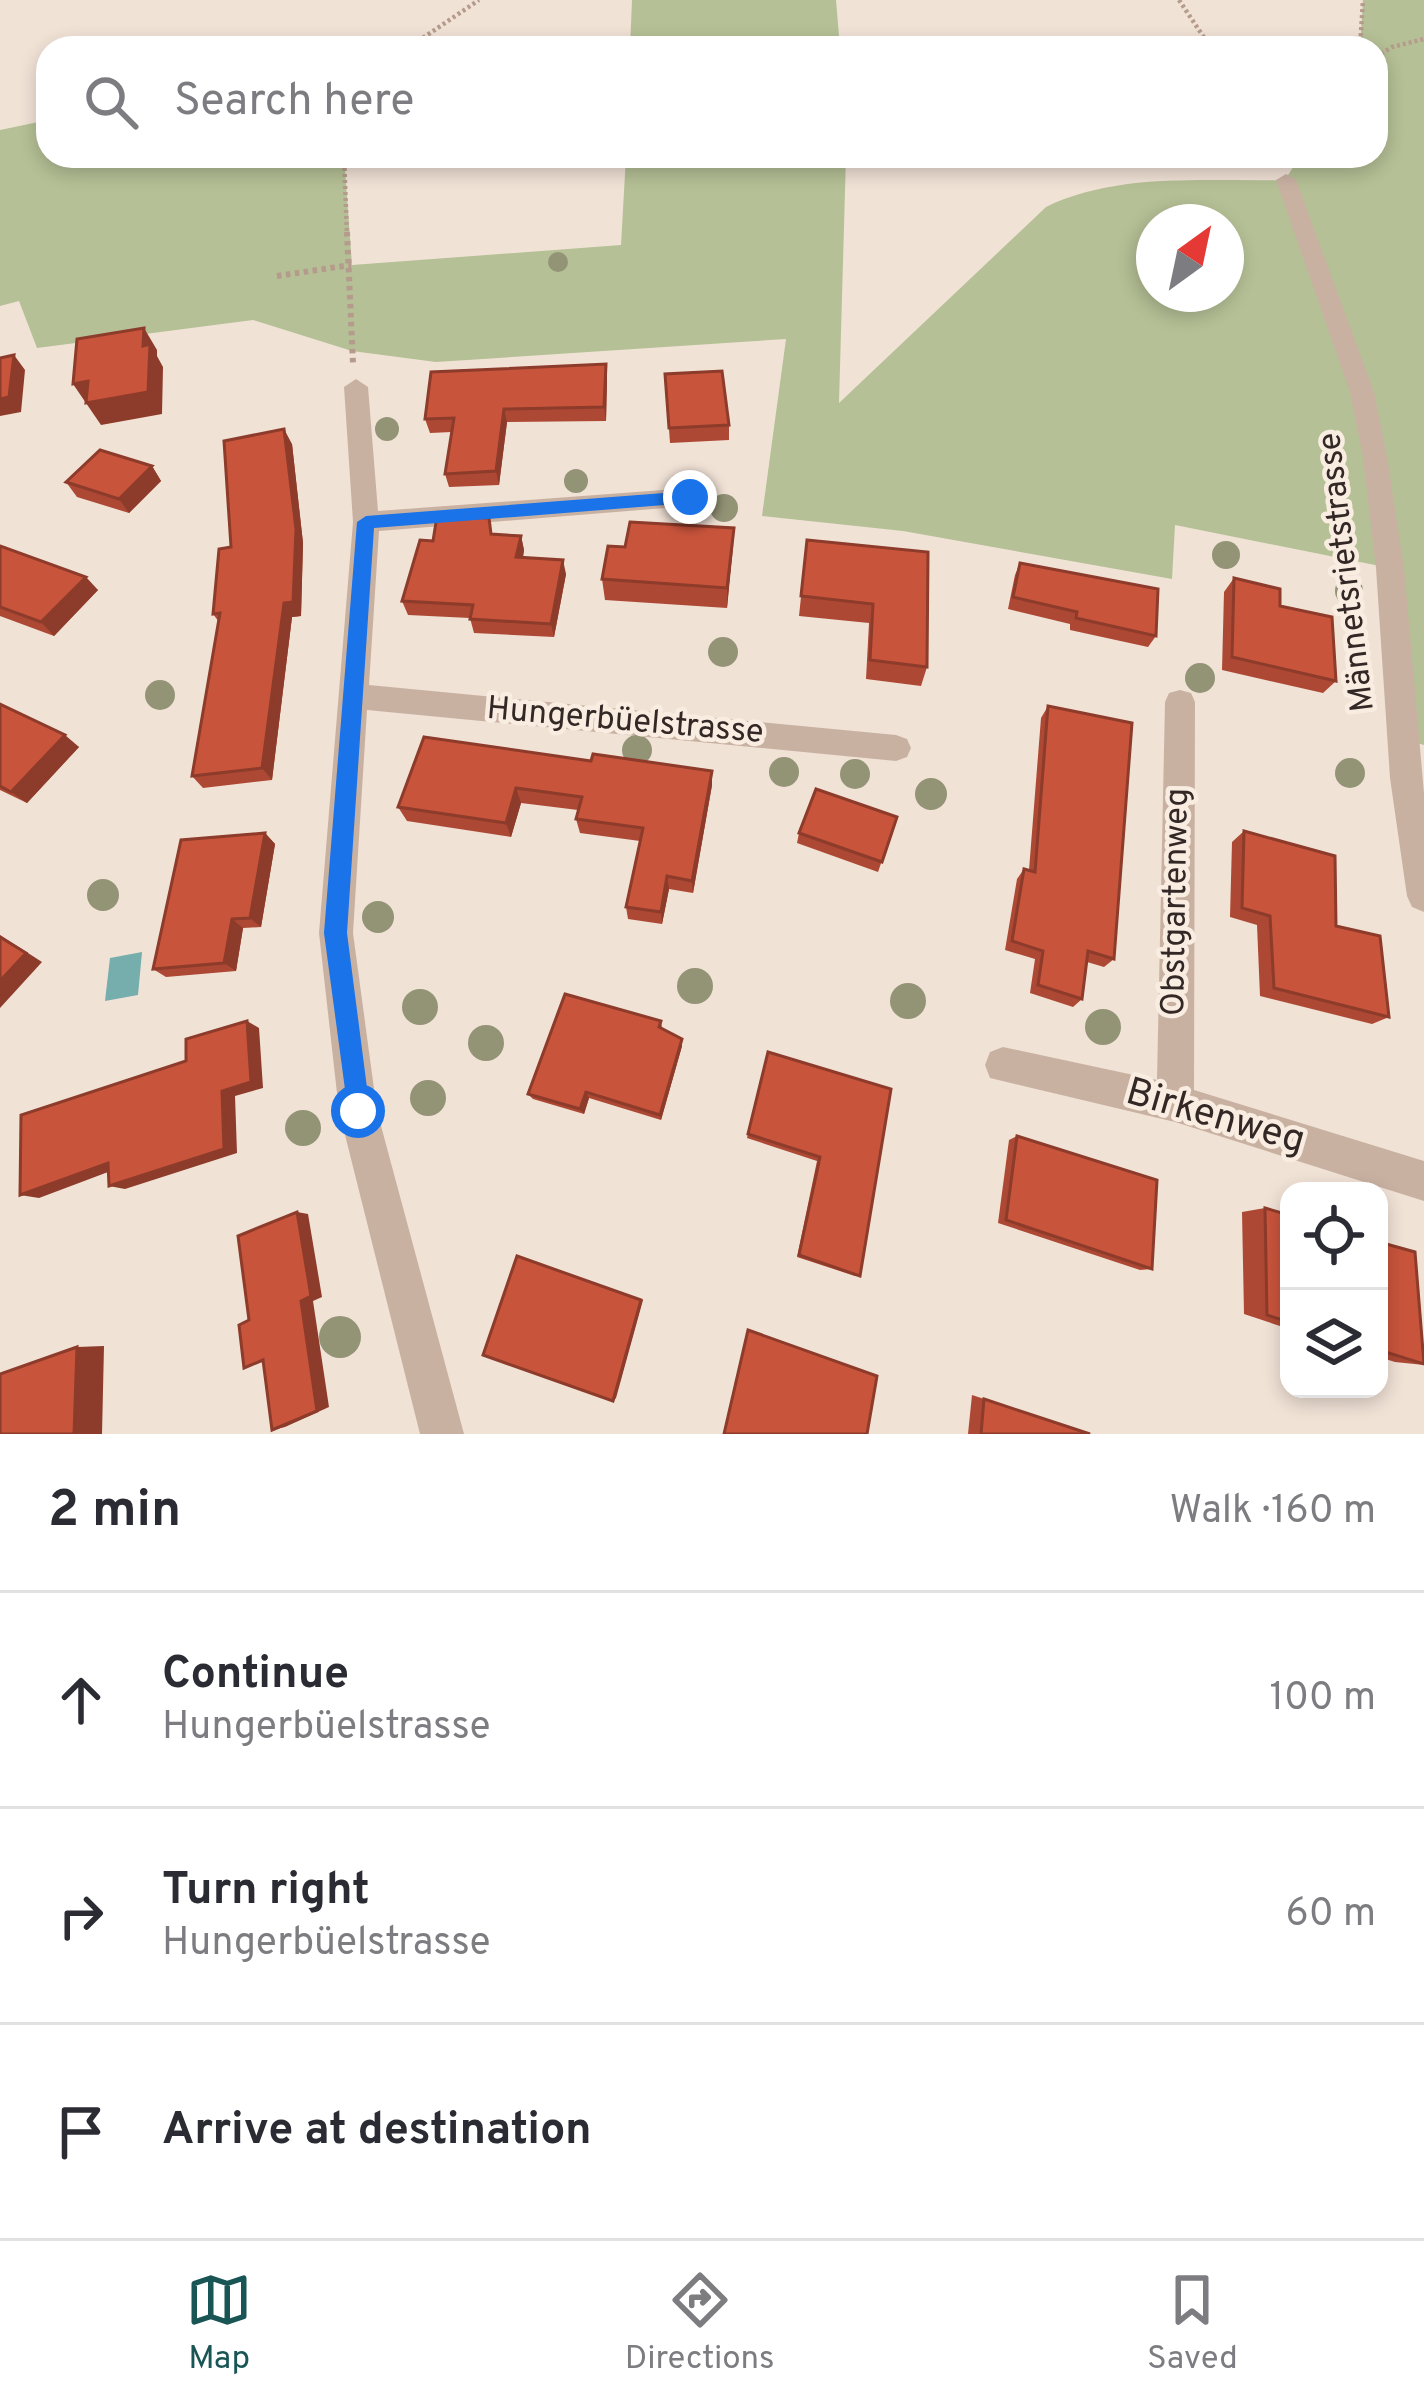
<!DOCTYPE html>
<meta charset="utf-8">
<style>
body{margin:0;font-family:Overpass,sans-serif;background:#f2f2f3;color:#2b2b33}
.controls{position:absolute;right:36px;bottom:36px;display:grid;overflow:hidden;border-radius:24px;box-shadow:0 6px 18px #0003}
.controls button{width:108px;height:108px;display:grid;place-items:center;padding:0;border:0;border-bottom:3px solid #e1e1e2;background:#fff;color:#2b2b33;font:60px sans-serif}
.compass{position:absolute;left:1136px;top:204px;width:108px;height:108px;border-radius:50%;background:#fff;box-shadow:0 6px 18px #0003;rotate:33deg}
.stop{position:absolute;width:36px;height:36px;margin:-27px;border:9px solid #1a73e8;border-radius:50%;background:#fff}
.stop.end{background:#1a73e8;border-color:#fff;box-shadow:0 3px 12px #0008}
.list{margin:0;padding:0;list-style:none}
h2{display:flex;justify-content:space-between;align-items:center;height:156px;margin:0;padding:0 48px;font-size:51px}
h2 small{font-size:39px;font-weight:400;color:#7c7c81}
.list li{display:grid;grid-template-columns:78px 1fr auto;gap:36px;align-items:center;box-sizing:border-box;height:216px;padding:0 48px;border-top:3px solid #e1e1e2}
.list b{display:block;font-size:45px;white-space:nowrap}
.list p{margin:0;font-size:39px;white-space:nowrap;color:#7c7c81}
.list em{font-size:39px;font-style:normal;color:#7c7c81}
.icon{flex:none;width:66px;height:66px;fill:none;stroke:currentColor;stroke-width:2;stroke-linecap:round;stroke-linejoin:round}
.map{position:relative;flex:none;width:1424px;height:1434px;overflow:hidden}
.search{position:absolute;background:#fff;box-shadow:0 6px 18px #0003;left:36px;right:36px;top:36px;height:132px;display:flex;align-items:center;gap:30px;box-sizing:border-box;padding:0 42px;border-radius:36px;color:#7c7c81;font-size:45px}
.sheet{height:804px;background:#fff}
nav{display:flex;justify-content:space-around;align-items:center;box-sizing:border-box;height:168px;border-top:3px solid #e1e1e2;background:#fff;font-size:33px;color:#7c7c81}
nav a{display:grid;justify-items:center;gap:6px}
nav .on{color:#1a5555}
.map>svg:first-child{display:block}
</style>
<div class="map">
<svg width="1424" height="1434" viewBox="0 0 1424 1434">
<rect width="100%" height="100%" fill="#f1e2d6"/>
<g fill="#b5c096" fill-rule="evenodd">
<polygon points="632,0 836,0 840,48 630,48"/>
<path d="M 1363,0 L 1424,0 L 1424,745 L 1403,739 L 1390,568 L 1175,525 L 1172,579 L 903,531 L 762,516 L 786,339 L 436,362 L 352,351 L 253,320 L 37,348 L 19,301 L 0,306 L 0,130 L 48,120 L 48,156 L 344,156 L 352,265 L 621,245 L 626,156 L 846,156 L 839,403 L 1046,207 C 1118,172 1206,182 1285,180 L 1300,156 L 1376,156 L 1376,48 L 1360,48 ZM 1154,222 L 1226,222 L 1226,294 L 1154,294 Z"/>
</g>
<polygon fill="#75aead" points="142,952 138,995 105,1001 110,958"/>
<g fill="none" stroke-linecap="round" stroke-linejoin="round">
<g stroke="#b59b8c" stroke-width="4.5" stroke-dasharray="3 3" stroke-linecap="butt">
<polyline points="1179,0 1211,48"/>
<polyline points="408,48 479,0"/>
<polyline points="1360,48 1363,0"/>
<polyline points="1376,57 1392,47 1424,39"/>
<polyline points="344,156 347,235"/>
</g>
<g stroke="#b59b8c" stroke-width="6" stroke-dasharray="4.5 4.5" stroke-linecap="butt">
<polyline points="347,232 353,364"/>
<polyline points="277,276 351,265"/>
</g>
<g fill="#c9b1a2" fill-rule="evenodd">
<polygon points="1286,174 1296,180 1374,392 1387,457 1404,568 1424,793 1424,912 1412,907 1407,896 1390,778 1376,568 1363,457 1350,392 1276,180"/>
<polygon points="356,379 368,387 378,511 690,488 703,497 690,506 379,531 369,685 896,735 907,739 911,748 907,757 896,761 367,710 353,933 377,1111 464,1434 420,1434 339,1111 319,933 353,522 344,387"/>
<polygon points="1180,690 1191,693 1195,702 1194,1090 1424,1161 1424,1201 1175,1122 990,1078 985,1065 990,1052 1003,1047 1157,1080 1165,702 1169,693"/>
</g>
</g>
<g fill="#939376">
<circle cx="558" cy="262" r="10"/>
<circle cx="387" cy="429" r="12"/>
<circle cx="576" cy="481" r="12"/>
<circle cx="724" cy="508" r="14"/>
<circle cx="1226" cy="555" r="14"/>
<circle cx="1349" cy="591" r="14"/>
<circle cx="723" cy="652" r="15"/>
<circle cx="1200" cy="678" r="15"/>
<circle cx="160" cy="695" r="15"/>
<circle cx="637" cy="750" r="15"/>
<circle cx="784" cy="772" r="15"/>
<circle cx="1350" cy="773" r="15"/>
<circle cx="855" cy="774" r="15"/>
<circle cx="931" cy="794" r="16"/>
<circle cx="103" cy="895" r="16"/>
<circle cx="378" cy="917" r="16"/>
<circle cx="695" cy="986" r="18"/>
<circle cx="908" cy="1001" r="18"/>
<circle cx="420" cy="1007" r="18"/>
<circle cx="1103" cy="1027" r="18"/>
<circle cx="486" cy="1043" r="18"/>
<circle cx="428" cy="1098" r="18"/>
<circle cx="303" cy="1128" r="18"/>
<circle cx="340" cy="1337" r="21"/>
</g>
<g fill="#ad4834">
<polygon points="606,364 607,378 606,421 507,422 499,485 449,487 445,474 452,432 430,433 425,419"/>
<polygon points="665,374 729,425 729,440 670,443"/>
<polygon points="292,444 303,543 301,616 292,617 272,780 203,788 192,776 219,622 213,614 231,547"/>
<polygon points="152,466 161,481 129,513 77,497 66,482"/>
<polygon points="734,528 727,608 605,600 602,579 625,547"/>
<polygon points="494,534 521,536 524,550 523,558 566,574 554,637 474,633 470,618 408,615 402,601 433,541"/>
<polygon points="807,540 928,552 927,667 921,686 866,679 869,623 799,616"/>
<polygon points="0,546 98,590 54,636 0,616"/>
<polygon points="1020,563 1156,636 1148,647 1070,630 1070,624 1008,609 1015,575"/>
<polygon points="1234,578 1336,681 1323,693 1222,670 1224,592"/>
<polygon points="0,704 79,747 27,803 0,790"/>
<polygon points="1048,706 1114,959 1104,967 1087,962 1082,999 1073,1007 1030,993 1035,959 1005,950 1017,879 1024,869 1029,870 1041,718"/>
<polygon points="424,737 712,785 693,893 669,889 662,924 628,919 626,907 640,841 580,833 576,819 578,810 521,803 511,837 407,821 398,807"/>
<polygon points="897,817 878,872 797,843 799,833"/>
<polygon points="1244,831 1336,926 1389,1017 1372,1024 1260,996 1257,925 1230,917 1232,842"/>
<polygon points="265,833 275,844 261,927 243,928 236,971 166,977 153,969"/>
<polygon points="661,1021 662,1028 682,1046 661,1120 589,1098 584,1114 533,1099 528,1094"/>
<polygon points="768,1052 891,1089 860,1276 855,1276 797,1257 817,1161 747,1138"/>
<polygon points="1017,1136 1152,1269 1140,1270 998,1223 1009,1140"/>
<polygon points="1265,1208 1289,1215 1289,1329 1244,1314 1242,1212"/>
<polygon points="1379,1242 1424,1365 1395,1362 1379,1357"/>
<polygon points="972,1395 1091,1434 968,1434"/>
</g>
<g fill="#8d3b2a">
<polygon points="144,328 157,350 157,356 163,367 162,414 101,425 73,384 143,346"/>
<polygon points="14,355 25,370 21,412 0,416 0,399"/>
<polygon points="606,364 607,378 606,421 604,407"/>
<polygon points="504,409 507,422 499,485 496,471"/>
<polygon points="284,429 292,444 303,543 301,616 292,617 272,780 262,768 284,603"/>
<polygon points="152,466 161,481 129,513 119,499"/>
<polygon points="734,528 733,548 727,608 727,588"/>
<polygon points="521,536 524,550 520,571 516,557"/>
<polygon points="563,560 566,574 554,637 551,624"/>
<polygon points="86,577 98,590 54,636 41,622"/>
<polygon points="65,735 79,747 27,803 11,792"/>
<polygon points="712,771 712,785 693,893 692,881"/>
<polygon points="516,788 521,803 511,837 506,823"/>
<polygon points="265,833 275,844 261,927 250,918"/>
<polygon points="667,876 669,889 662,924 661,912"/>
<polygon points="232,919 243,928 236,971 224,963"/>
<polygon points="0,935 42,962 0,1008"/>
<polygon points="247,1021 259,1028 263,1088 235,1096 237,1153 125,1189 109,1186 222,1091"/>
<polygon points="682,1039 682,1046 661,1120 660,1115"/>
<polygon points="586,1092 589,1098 584,1114 580,1109"/>
<polygon points="108,1163 124,1166 39,1198 20,1195"/>
<polygon points="297,1212 308,1214 322,1297 313,1301 329,1407 285,1427 272,1430 301,1301"/>
<polygon points="517,1256 643,1300 616,1398 613,1401"/>
<polygon points="104,1346 102,1434 74,1434 77,1347"/>
</g>
<g fill="#c9543c" stroke="#8d3b2a" stroke-width="3">
<polygon points="144,328 143,346 150,344 148,392 86,403 88,381 73,384 77,339"/>
<polygon points="14,355 9,397 0,399 0,358"/>
<polygon points="606,364 604,407 504,409 496,471 445,474 454,418 425,419 431,372"/>
<polygon points="722,371 729,425 669,428 665,374"/>
<polygon points="284,429 296,529 293,602 284,603 262,768 192,776 220,613 213,614 219,549 231,547 224,441"/>
<polygon points="100,450 152,466 119,499 66,482"/>
<polygon points="437,516 489,518 491,534 521,536 516,557 563,560 551,624 470,619 473,605 402,601 420,540 433,541"/>
<polygon points="630,522 734,528 727,588 602,579 608,546 625,547"/>
<polygon points="807,540 928,552 927,667 870,660 873,604 801,596"/>
<polygon points="0,546 86,577 41,622 0,607"/>
<polygon points="1020,563 1158,589 1156,636 1076,618 1077,612 1013,597"/>
<polygon points="1234,578 1280,589 1280,606 1332,617 1336,681 1232,657"/>
<polygon points="0,704 65,735 11,792 0,786"/>
<polygon points="1048,706 1132,723 1114,959 1088,951 1082,999 1038,985 1043,951 1012,941 1024,869 1035,872"/>
<polygon points="424,737 591,761 593,754 712,771 692,881 667,876 661,912 626,907 643,828 576,819 582,797 516,788 506,823 398,807"/>
<polygon points="816,789 897,817 882,862 799,833"/>
<polygon points="1244,831 1335,856 1336,926 1380,936 1389,1017 1274,988 1270,916 1242,908"/>
<polygon points="265,833 250,918 232,919 224,963 153,969 181,840"/>
<polygon points="0,937 26,953 0,981"/>
<polygon points="565,994 661,1021 659,1027 682,1039 660,1115 586,1092 580,1109 528,1094"/>
<polygon points="247,1021 251,1082 222,1091 224,1149 109,1186 108,1163 20,1195 21,1115 186,1061 186,1039"/>
<polygon points="768,1052 891,1089 860,1276 799,1255 820,1157 748,1134"/>
<polygon points="1017,1136 1157,1180 1152,1269 1006,1220"/>
<polygon points="1265,1208 1289,1215 1289,1322 1267,1315"/>
<polygon points="297,1212 311,1296 301,1301 317,1411 272,1430 263,1360 244,1368 239,1325 249,1320 238,1236"/>
<polygon points="1379,1242 1415,1252 1424,1364 1379,1350"/>
<polygon points="517,1256 641,1300 613,1401 483,1355"/>
<polygon points="748,1330 877,1376 867,1434 724,1434"/>
<polygon points="77,1347 74,1434 0,1434 0,1374"/>
<polygon points="984,1399 1090,1434 981,1434"/>
</g>
<polygon fill="#1a73e8" points="690,491 699,497 690,503 374,528 347,933 370,1111 366,1119 358,1123 349,1119 324,933 357,522 366,516"/>
<g text-anchor="middle" dominant-baseline="central" stroke-width="9" stroke-linejoin="round" paint-order="stroke">
<g font-size="33" fill="#332825" stroke="#f9ede2">
<text transform="translate(1348 572) rotate(-97)">Männetsrietstrasse</text>
<text transform="translate(625 722) rotate(5)">Hungerbüelstrasse</text>
<text transform="translate(1177 902) rotate(-89)">Obstgartenweg</text>
</g>
<g font-size="39" fill="#332825" stroke="#f9ede2">
<text transform="translate(1215 1118) rotate(16)">Birkenweg</text>
</g>
</g>
</svg>
<div class="controls">
<button><svg class="icon" aria-label="locate" viewBox="0 0 24 24"><circle cx="12" cy="12" r="6"/><path d="M12 2v4M12 18v4M2 12h4M18 12h4"/></svg></button>
<button><svg class="icon" aria-label="layers" viewBox="0 0 24 24"><path d="M12 4l9 5-9 5-9-5zM3 14l9 5 9-5"/></svg></button>
</div>
<svg class="compass" viewBox="-18 -18 36 36"><path d="M0-13l5 13h-10z" fill="#e53935"/><path d="M0 13l5-13h-10z" fill="#7c7c81"/></svg>
<div class="stop" style="left:358px;top:1111px"></div>
<div class="stop end" style="left:690px;top:497px"></div>
<div class="search"><svg class="icon" aria-label="search" viewBox="0 0 24 24"><circle cx="10" cy="10" r="6"/><path d="M15 15l6 6"/></svg>Search here</div>
</div>
<section class="sheet">
<h2>2 min<small>Walk · 160 m</small></h2>
<ul class="list">
<li><svg class="icon" aria-label="ahead" viewBox="0 0 24 24"><path d="M12 20V5M6 11l6-6 6 6"/></svg><div><b>Continue</b><p>Hungerbüelstrasse</p></div><em>100 m</em></li>
<li><svg class="icon" aria-label="right" viewBox="0 0 24 24"><path d="M7 20v-9h11M14 6l5 5-5 5"/></svg><div><b>Turn right</b><p>Hungerbüelstrasse</p></div><em>60 m</em></li>
<li><svg class="icon" aria-label="arrive" viewBox="0 0 24 24"><path d="M6 21V4h12l-3 4 3 4H6"/></svg><div><b>Arrive at destination</b></div></li>
</ul>
</section>
<nav>
<a class="on"><svg class="icon" aria-label="map" viewBox="0 0 24 24"><path d="M3 6l6-2 6 2 6-2v14l-6 2-6-2-6 2zM9 4v14M15 6v14"/></svg>Map</a>
<a><svg class="icon" aria-label="directions" viewBox="0 0 24 24"><path d="M12 3l9 9-9 9-9-9zM9 14v-3h6M13 9l2 2-2 2"/></svg>Directions</a>
<a><svg class="icon" aria-label="saved" viewBox="0 0 24 24"><path d="M7 4h10v16l-5-4-5 4z"/></svg>Saved</a>
</nav>
